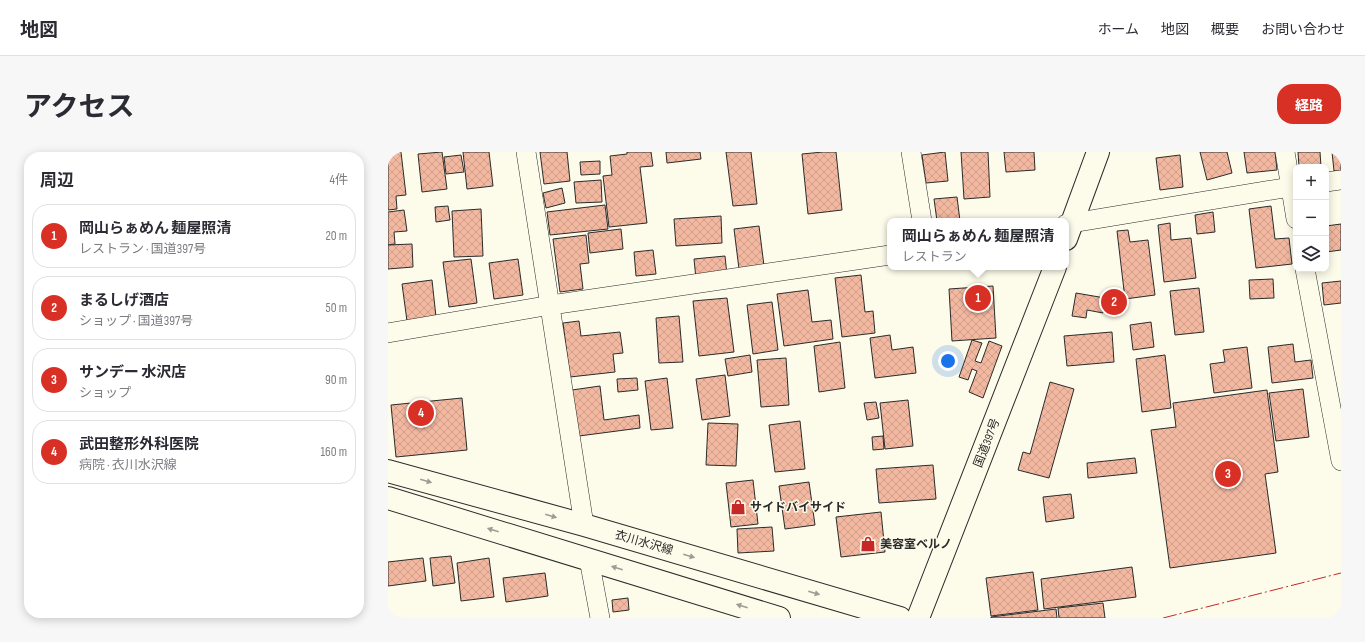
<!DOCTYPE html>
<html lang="ja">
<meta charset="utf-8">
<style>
body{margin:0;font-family:"Sofia Sans Condensed","Noto Sans JP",sans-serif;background:#f7f7f7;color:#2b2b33}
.controls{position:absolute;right:12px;top:12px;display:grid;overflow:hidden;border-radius:8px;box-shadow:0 2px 10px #0003}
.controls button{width:36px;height:36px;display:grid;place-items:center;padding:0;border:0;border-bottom:1px solid #e1e1e2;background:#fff;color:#2b2b33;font:20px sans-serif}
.you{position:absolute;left:560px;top:209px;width:14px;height:14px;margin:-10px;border:3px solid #fff;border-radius:50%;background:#1a73e8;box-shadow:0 0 0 6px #1a73e833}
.badge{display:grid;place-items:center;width:26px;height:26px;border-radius:50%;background:#d93025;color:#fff;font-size:13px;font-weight:700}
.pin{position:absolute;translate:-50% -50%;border:2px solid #fff;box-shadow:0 1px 4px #0006}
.popup{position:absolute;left:499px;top:66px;width:182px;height:52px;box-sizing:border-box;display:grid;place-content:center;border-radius:8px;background:#fff;filter:drop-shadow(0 1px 3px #0005);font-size:13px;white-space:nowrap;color:#7c7c81}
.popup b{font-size:15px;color:#2b2b33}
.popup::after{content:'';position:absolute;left:50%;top:100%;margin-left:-8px;border:8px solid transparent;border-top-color:#fff}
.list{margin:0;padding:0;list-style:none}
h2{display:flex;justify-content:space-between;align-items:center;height:52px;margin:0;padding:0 16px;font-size:17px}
h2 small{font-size:13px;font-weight:400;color:#7c7c81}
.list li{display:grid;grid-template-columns:26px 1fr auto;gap:12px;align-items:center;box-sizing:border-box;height:64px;margin:0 8px 8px;padding:0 8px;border:1px solid #e1e1e2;border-radius:16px}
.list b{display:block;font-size:15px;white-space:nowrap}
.list p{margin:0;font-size:13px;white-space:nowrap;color:#7c7c81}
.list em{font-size:13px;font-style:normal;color:#7c7c81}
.icon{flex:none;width:22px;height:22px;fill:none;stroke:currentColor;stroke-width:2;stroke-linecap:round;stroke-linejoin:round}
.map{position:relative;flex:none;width:953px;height:466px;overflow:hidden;border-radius:16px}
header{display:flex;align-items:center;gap:24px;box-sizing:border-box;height:56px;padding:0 20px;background:#fff;border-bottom:1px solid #e1e1e2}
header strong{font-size:19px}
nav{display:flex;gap:22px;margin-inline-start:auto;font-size:14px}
.intro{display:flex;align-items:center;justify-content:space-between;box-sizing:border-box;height:96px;padding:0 24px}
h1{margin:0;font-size:28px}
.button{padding:10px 18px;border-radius:16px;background:#d93025;color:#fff;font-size:14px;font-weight:700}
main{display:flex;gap:24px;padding:0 24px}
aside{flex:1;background:#fff;border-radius:16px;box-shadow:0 2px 10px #0003}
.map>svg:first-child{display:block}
</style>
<header>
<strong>地図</strong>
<nav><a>ホーム</a><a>地図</a><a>概要</a><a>お問い合わせ</a></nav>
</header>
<div class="intro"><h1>アクセス</h1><a class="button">経路</a></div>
<main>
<aside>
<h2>周辺<small>4件</small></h2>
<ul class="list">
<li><span class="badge">1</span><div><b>岡山らぁめん 麺屋照清</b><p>レストラン · 国道397号</p></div><em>20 m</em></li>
<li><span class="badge">2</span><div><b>まるしげ酒店</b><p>ショップ · 国道397号</p></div><em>50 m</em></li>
<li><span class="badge">3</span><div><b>サンデー 水沢店</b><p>ショップ</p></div><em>90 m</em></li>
<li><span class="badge">4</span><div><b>武田整形外科医院</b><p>病院 · 衣川水沢線</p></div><em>160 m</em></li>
</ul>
</aside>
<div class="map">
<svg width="953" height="466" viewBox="0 0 953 466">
<defs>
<pattern id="building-cross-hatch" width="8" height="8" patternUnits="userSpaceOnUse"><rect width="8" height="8" fill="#f2b8a0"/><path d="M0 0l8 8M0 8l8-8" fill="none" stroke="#d09e8a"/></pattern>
</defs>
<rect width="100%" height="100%" fill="#fdfbea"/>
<g fill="url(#building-cross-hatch)" stroke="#2b2b2b">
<polygon points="0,0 13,0 18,43 8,44 9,57 0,58"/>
<polygon points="54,0 59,37 34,40 30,2"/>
<polygon points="75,0 101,0 105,34 79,37"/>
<polygon points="152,0 179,0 182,29 156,32"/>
<polygon points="239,0 263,0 265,14 252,15 259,71 221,75 215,24 224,23 222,4 239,2"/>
<polygon points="278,0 312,0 313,7 279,11"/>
<polygon points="338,0 363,0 369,52 345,54"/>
<polygon points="435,0 448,0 454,58 420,62 414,2"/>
<polygon points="557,0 560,29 538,31 534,3"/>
<polygon points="573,0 600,0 602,45 576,47"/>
<polygon points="616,0 646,0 647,18 618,20"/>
<polygon points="812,0 839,0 844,21 819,28"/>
<polygon points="856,0 887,0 889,18 859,21"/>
<polygon points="910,0 932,0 933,15 911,15"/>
<polygon points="944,0 953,0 953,19 946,19"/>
<polygon points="73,3 76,20 58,22 56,5"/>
<polygon points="792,3 795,35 772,38 768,6"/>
<polygon points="212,9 212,22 193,23 192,10"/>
<polygon points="213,28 214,50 188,51 186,30"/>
<polygon points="174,36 177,51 158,56 155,41"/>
<polygon points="569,45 572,69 549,69 546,47"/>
<polygon points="217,53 220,77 162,83 159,60"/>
<polygon points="60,54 62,68 48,70 47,55"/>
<polygon points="883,54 887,87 901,86 904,112 868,116 861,57"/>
<polygon points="93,57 95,104 66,105 64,59"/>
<polygon points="16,58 19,79 6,80 7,92 0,93 0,60"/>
<polygon points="825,60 827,80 809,82 807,63"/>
<polygon points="333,64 334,91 288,94 286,67"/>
<polygon points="782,71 783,88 803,86 808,126 776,130 770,73"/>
<polygon points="953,72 953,98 938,100 938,74"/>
<polygon points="371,74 376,114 351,117 346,77"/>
<polygon points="233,77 235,97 202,101 200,81"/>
<polygon points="740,78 742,90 760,88 767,143 737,147 729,79"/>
<polygon points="198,83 201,111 192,112 195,137 172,140 165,87"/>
<polygon points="24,92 25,115 0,117 0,93"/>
<polygon points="265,98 268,122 248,124 246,100"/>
<polygon points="337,104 339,123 308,127 306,107"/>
<polygon points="83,107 89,151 61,155 55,110"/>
<polygon points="130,107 135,143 106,147 101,111"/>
<polygon points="473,123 477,160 485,159 487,181 454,185 447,126"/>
<polygon points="885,127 886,146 862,147 861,128"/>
<polygon points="44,128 48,165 19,169 14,132"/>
<polygon points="953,129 953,151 936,153 934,131"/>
<polygon points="605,134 608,186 564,189 561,137"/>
<polygon points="811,136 816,180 787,183 782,139"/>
<polygon points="420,138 424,170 443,168 445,187 396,194 389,142"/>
<polygon points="688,141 717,146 715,161 699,158 698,166 684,164"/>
<polygon points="339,146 346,200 311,204 305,149"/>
<polygon points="384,150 390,198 365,202 359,153"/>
<polygon points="291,164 295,210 271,211 268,166"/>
<polygon points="191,169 193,184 232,180 235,201 225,202 227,220 182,225 175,171"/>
<polygon points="763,170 766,195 745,198 742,173"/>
<polygon points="724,180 726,210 679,214 676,184"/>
<polygon points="502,183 504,198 525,195 528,221 487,226 482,186"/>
<polygon points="584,188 594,191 587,209 593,211 601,189 614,194 595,246 581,240 589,219 584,217 580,228 571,225"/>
<polygon points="452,190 457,236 431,240 426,194"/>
<polygon points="905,192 907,210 923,208 925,226 884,231 880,195"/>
<polygon points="859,195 864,236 826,241 822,212 837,210 835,198"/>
<polygon points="362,203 364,220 340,224 337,207"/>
<polygon points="777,203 783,256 754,260 748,207"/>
<polygon points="398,206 401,253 373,255 369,208"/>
<polygon points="337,223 342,264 314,268 308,227"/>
<polygon points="249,226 250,238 230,240 229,227"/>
<polygon points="279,226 285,276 263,278 257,229"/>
<polygon points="662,230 686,237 661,326 630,318 635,300 642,302"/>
<polygon points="212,234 216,268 251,263 252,276 191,284 184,238"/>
<polygon points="915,237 921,285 888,289 881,241"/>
<polygon points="879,238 890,320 877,322 888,401 782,416 763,278 788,275 785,251"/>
<polygon points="74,246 79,298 8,305 3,253"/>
<polygon points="520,248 525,294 497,297 492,251"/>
<polygon points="488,250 491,266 479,268 476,251"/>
<polygon points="412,269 417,317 387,320 381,273"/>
<polygon points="320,271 350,272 348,314 318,313"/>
<polygon points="495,284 496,297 485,298 484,285"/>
<polygon points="747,306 749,321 700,326 699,311"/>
<polygon points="545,313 548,347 491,351 488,317"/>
<polygon points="365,328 370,372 343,375 338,331"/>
<polygon points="421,330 427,373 397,377 391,334"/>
<polygon points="683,342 686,366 658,370 655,345"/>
<polygon points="493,360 497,400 453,405 448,365"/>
<polygon points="384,375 386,399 350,401 349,377"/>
<polygon points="63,404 67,431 45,434 42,406"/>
<polygon points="35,406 38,429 0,434 0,410"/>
<polygon points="101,406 106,445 73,449 69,411"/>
<polygon points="744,415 748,445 656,457 653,427"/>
<polygon points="645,420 650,458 603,464 598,426"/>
<polygon points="157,421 160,444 118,450 115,426"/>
<polygon points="240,446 241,458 225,460 224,448"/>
<polygon points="715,451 717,466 671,466 670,456"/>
<polygon points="668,457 669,466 603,466 603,465"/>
</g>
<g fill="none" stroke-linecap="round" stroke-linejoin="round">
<g stroke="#2b2b2b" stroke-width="20">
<g id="minor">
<polyline points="138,0 196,373"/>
<polyline points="523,0 534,69"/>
<polyline points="897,0 908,67"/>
<polyline points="938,30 953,28"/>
<polyline points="678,72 908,34"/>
<polyline points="917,117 953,309"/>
<polyline points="0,181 163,153 502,103"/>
<polyline points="201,407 212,466"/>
</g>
</g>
<g stroke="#2b2b2b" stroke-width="24">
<g id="secondary">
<polyline points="0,319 196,373 512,466"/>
<polyline points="0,346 391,466"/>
</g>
</g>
<g stroke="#2b2b2b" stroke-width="24">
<g id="trunk">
<polyline points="678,87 710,0"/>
<polyline points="530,466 667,115"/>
</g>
</g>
<use href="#minor" stroke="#fdfbea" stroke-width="19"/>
<use href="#secondary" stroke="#fdfbea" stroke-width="22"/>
<use href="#trunk" stroke="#fdfbea" stroke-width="22"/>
<polyline stroke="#c62828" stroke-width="1" stroke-dasharray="14 3 2 3" stroke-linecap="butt" points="775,466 953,421"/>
</g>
<defs><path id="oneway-solid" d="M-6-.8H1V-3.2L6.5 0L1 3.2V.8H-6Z"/></defs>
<g fill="#9e9d94">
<use href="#oneway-solid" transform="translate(38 329) rotate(16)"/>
<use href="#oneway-solid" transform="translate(163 364) rotate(16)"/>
<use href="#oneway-solid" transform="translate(105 378) rotate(-163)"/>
<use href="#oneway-solid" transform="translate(301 404) rotate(16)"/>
<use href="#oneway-solid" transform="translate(229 416) rotate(-163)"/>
<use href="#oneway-solid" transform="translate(426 441) rotate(16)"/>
<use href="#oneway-solid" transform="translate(354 454) rotate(-163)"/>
</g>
<defs>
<g id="shop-bare" transform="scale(1.2)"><path d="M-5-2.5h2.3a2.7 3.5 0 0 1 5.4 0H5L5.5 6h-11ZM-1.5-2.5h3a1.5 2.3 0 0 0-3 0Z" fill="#c62828" stroke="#fdfbea" stroke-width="2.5" paint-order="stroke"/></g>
</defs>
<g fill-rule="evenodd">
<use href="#shop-bare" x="350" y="355"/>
<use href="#shop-bare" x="480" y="392"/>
</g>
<g text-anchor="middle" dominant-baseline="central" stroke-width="3" stroke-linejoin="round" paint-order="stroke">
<g font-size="12" fill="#2b2b2b" stroke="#fdfbea">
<text transform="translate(599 291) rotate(-69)">国道397号</text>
<text transform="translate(256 391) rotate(16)">衣川水沢線</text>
</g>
<g font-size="12" font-weight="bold" fill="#2b2b2b" stroke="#fdfbea" text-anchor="start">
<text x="362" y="355">サイドバイサイド</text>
<text x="492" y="392">美容室ベルノ</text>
</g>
</g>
</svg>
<div class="controls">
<button>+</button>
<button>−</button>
<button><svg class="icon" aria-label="layers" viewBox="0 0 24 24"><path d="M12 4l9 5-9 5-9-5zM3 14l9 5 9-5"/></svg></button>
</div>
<div class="you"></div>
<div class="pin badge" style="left:590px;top:146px">1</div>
<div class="popup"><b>岡山らぁめん 麺屋照清</b>レストラン</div>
<div class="pin badge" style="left:726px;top:150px">2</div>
<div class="pin badge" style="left:840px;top:322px">3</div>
<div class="pin badge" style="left:33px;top:261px">4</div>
</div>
</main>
